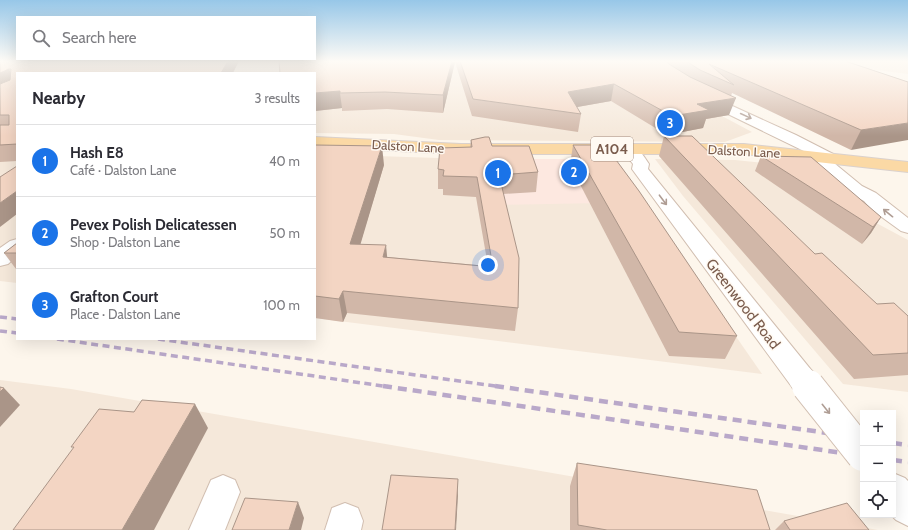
<!DOCTYPE html>
<meta charset="utf-8">
<style>
body{margin:0;font-family:Cabin,sans-serif;background:#f7f7f7;color:#2b2b33}
.controls{position:absolute;right:12px;bottom:12px;display:grid;overflow:hidden;border-radius:0px;box-shadow:0 4px 16px #0002}
.controls button{width:36px;height:36px;display:grid;place-items:center;padding:0;border:0;border-bottom:1px solid #e1e1e2;background:#fff;color:#2b2b33;font:20px sans-serif}
.you{position:absolute;left:488px;top:265px;width:14px;height:14px;margin:-10px;border:3px solid #fff;border-radius:50%;background:#1a73e8;box-shadow:0 0 0 6px #1a73e833}
.badge{display:grid;place-items:center;width:26px;height:26px;border-radius:50%;background:#1a73e8;color:#fff;font-size:13px;font-weight:700}
.pin{position:absolute;translate:-50% -50%;border:2px solid #fff;box-shadow:0 1px 4px #0006}
.list{margin:0;padding:0;list-style:none}
h2{display:flex;justify-content:space-between;align-items:center;height:52px;margin:0;padding:0 16px;font-size:17px}
h2 small{font-size:13px;font-weight:400;color:#7c7c81}
.list li{display:grid;grid-template-columns:26px 1fr auto;gap:12px;align-items:center;box-sizing:border-box;height:72px;padding:0 16px;border-top:1px solid #e1e1e2}
.list b{display:block;font-size:15px;white-space:nowrap}
.list p{margin:0;font-size:13px;white-space:nowrap;color:#7c7c81}
.list em{font-size:13px;font-style:normal;color:#7c7c81}
.icon{flex:none;width:22px;height:22px;fill:none;stroke:currentColor;stroke-width:2;stroke-linecap:round;stroke-linejoin:round}
.map{position:relative;flex:none;width:908px;height:530px;overflow:hidden}
.search{position:absolute;background:#fff;box-shadow:0 4px 16px #0002;left:16px;top:16px;width:300px;height:44px;display:flex;align-items:center;gap:10px;box-sizing:border-box;padding:0 14px;border-radius:0px;color:#7c7c81;font-size:15px}
.panel{position:absolute;background:#fff;box-shadow:0 4px 16px #0002;left:16px;top:72px;width:300px;height:268px;border-radius:0px}
.map>svg:first-child{display:block}
</style>
<div class="map">
<svg width="908" height="530" viewBox="0 0 908 530">
<rect width="100%" height="100%" fill="#fdf6ec"/>
<g fill="#f5e8da">
<polygon points="81,61 640,61 664,85 752,132 725,142 439,140 394,134 315,133 315,73 264,73 264,72 59,73"/>
<polygon points="805,61 892,61 908,63 908,74"/>
<polygon points="0,144 17,144 17,283 0,281"/>
<polygon points="315,154 469,159 642,201 762,374 315,318"/>
<polygon points="655,159 735,160 764,163 908,240 908,392 843,384 683,196"/>
<polygon points="0,380 71,389 878,530 0,530"/>
</g>
<polygon fill="#fde8e0" points="469,159 578,159 603,203 500,205"/>
<g fill="none" stroke-linecap="round" stroke-linejoin="round">
<g stroke="#d1beb0" stroke-width="2">
<g id="minor">
<polygon points="704,93 796,135 837,156 839,159 834,163 862,186 876,193 908,218 908,233 901,231 872,210 864,201 850,194 810,160 808,157 810,154 699,100 698,97 699,94"/>
<path d="M 630,145 C 639,147 644,157 649,164 L 648,169 L 812,371 L 816,379 L 812,387 L 802,390 L 792,387 L 632,169 L 633,164 L 622,150 L 624,147 Z"/>
<polygon points="17,239 17,256 8,264 0,266 0,248 10,241"/>
<polygon points="893,473 905,478 908,481 908,526 896,520 891,515 893,515"/>
<polygon points="223,475 235,480 240,492 225,530 189,530 211,480"/>
<polygon points="345,503 358,508 363,521 361,530 325,530 332,508"/>
</g>
</g>
<g stroke="#dad1cd" stroke-width="2">
<polygon id="primary" points="315,137 461,144 744,144 908,162 908,172 744,154 461,154 315,147"/>
</g>
<use href="#minor" fill="#fff" fill-rule="evenodd"/>
<use href="#primary" fill="#fbd9a5" fill-rule="evenodd"/>
<g stroke="#b9a8c9" stroke-width="3.5" stroke-dasharray="7 4.5" stroke-linecap="butt">
<polyline points="0,317 17,319"/>
<polyline points="0,331 17,333"/>
<polyline points="57,339 390,387"/>
<polyline points="158,339 502,387"/>
</g>
<g stroke="#b9a8c9" stroke-width="4.5" stroke-dasharray="9 6" stroke-linecap="butt">
<polyline points="383,386 863,456"/>
<polyline points="495,386 863,438"/>
<polyline points="893,443 908,445"/>
<polyline points="893,460 908,462"/>
</g>
<g stroke="#d1beb0" stroke-width="28" stroke-linecap="butt">
<polyline id="minor-bridge-far1" points="802,379 809,387"/>
</g>
<g stroke="#d1beb0" stroke-width="34" stroke-linecap="butt">
<polyline id="minor-bridge" points="808,386 863,455"/>
</g>
<use href="#minor-bridge-far1" stroke="#fff" stroke-width="26"/>
<use href="#minor-bridge" stroke="#fff" stroke-width="32"/>
</g>
<g fill="#d1b7a8">
<polygon points="0,61 17,73 17,161 0,162"/>
<polygon points="279,61 845,61 908,82 851,150 732,93 731,96 729,115 706,119 703,128 667,135 611,101 577,107 581,114 578,132 472,116 455,62 443,113 387,109 342,111 342,108 315,111 315,73"/>
<polygon points="664,136 815,254 877,304 908,316 908,375 854,379 659,156"/>
<polygon points="471,140 492,146 538,172 536,192 503,194 518,308 515,331 347,313 343,322 315,318 315,145 384,165 360,244 387,257 488,266 476,197 443,195 443,189 438,189 438,169 470,147"/>
<polygon points="573,145 737,336 725,359 669,356 570,165"/>
<polygon points="761,156 881,217 871,233 862,244 755,171"/>
<polygon points="17,243 17,270 16,269 4,253"/>
<polygon points="577,463 770,530 570,530 570,486"/>
<polygon points="784,521 869,530 775,530"/>
</g>
<g fill="#aa9588">
<polygon points="228,61 239,61 233,73 221,73"/>
<polygon points="452,61 455,62 443,113 443,95"/>
<polygon points="9,69 16,83 0,90 0,73"/>
<polygon points="614,84 611,101 566,109 568,92"/>
<polygon points="340,91 340,93 342,108 315,111 315,93"/>
<polygon points="736,98 729,115 706,119 703,128 667,135 672,116 697,104"/>
<polygon points="908,123 908,140 851,150 861,130"/>
<polygon points="382,146 384,165 354,266 350,244"/>
<polygon points="17,191 17,214 0,227 0,203"/>
<polygon points="881,217 871,233 862,244 873,227"/>
<polygon points="386,245 388,266 383,257"/>
<polygon points="343,291 347,313 343,322 339,299"/>
<polygon points="4,388 20,405 0,427 0,392"/>
<polygon points="195,404 208,428 154,530 122,530"/>
<polygon points="458,479 458,495 456,530 455,530"/>
<polygon points="298,502 304,518 301,530 289,530"/>
</g>
<g fill="#f3d5c3" stroke="#aa9588">
<polygon points="0,61 228,61 221,73 17,73 17,144 0,145 0,125 9,125 9,115 0,115 0,84 10,80 11,69 9,69 0,73"/>
<polygon points="279,61 452,61 443,95 385,92 340,93 340,91 315,93 315,73 280,73"/>
<polygon points="460,61 666,61 669,64 690,77 736,98 697,104 709,110 672,116 614,84 568,92 581,114 473,99"/>
<polygon points="686,61 845,61 908,82 908,123 861,130 709,64 734,85 700,70"/>
<polygon points="664,136 692,136 815,254 822,253 877,304 894,303 908,316 908,353 873,355"/>
<polygon points="485,137 489,137 492,146 529,146 538,172 499,175 519,258 518,308 343,291 339,299 315,296 315,145 382,146 350,244 386,245 383,257 493,267 477,177 443,176 444,170 438,169 440,148 472,147 471,140"/>
<polygon points="573,145 605,145 639,191 737,336 679,332"/>
<polygon points="761,156 811,157 881,217 873,227"/>
<polygon points="17,166 17,191 0,203 0,177"/>
<polygon points="17,243 17,253 4,253"/>
<polygon points="0,387 4,388 0,392"/>
<polygon points="142,400 195,404 122,530 13,530 74,447 71,447 99,409 134,412"/>
<polygon points="577,463 757,490 770,530 607,530 578,525"/>
<polygon points="391,475 458,479 455,530 382,530"/>
<polygon points="245,498 298,502 289,530 232,530"/>
<polygon points="847,503 869,530 790,530 784,521"/>
</g>
<defs><path id="oneway-shaft" d="M-6 0H5M1.5-3L5.5 0L1.5 3" fill="none" stroke-width="1.6" stroke-linecap="round" stroke-linejoin="round"/></defs>
<g stroke="#af9d94">
<use href="#oneway-shaft" transform="translate(746 116) rotate(25)"/>
<use href="#oneway-shaft" transform="translate(663 200) rotate(53)"/>
<use href="#oneway-shaft" transform="translate(888 213) rotate(-141)"/>
<use href="#oneway-shaft" transform="translate(826 409) rotate(51)"/>
</g>
<linearGradient id="sky" x2="0" y2="1"><stop stop-color="#97c7e8"/><stop offset="0.45" stop-color="#fefbf6"/><stop offset="1" stop-color="#fefbf6" stop-opacity="0"/></linearGradient>
<rect width="908" height="136" fill="url(#sky)"/>
<g text-anchor="middle" dominant-baseline="central" stroke-width="3" stroke-linejoin="round" paint-order="stroke">
<g font-size="13" fill="#7a5c4d" stroke="#fffaf3">
<text transform="translate(408 146) rotate(3)">Dalston Lane</text>
<text transform="translate(744 151) rotate(3)">Dalston Lane</text>
</g>
<rect fill="#fffaf3" stroke="#a28b7f" stroke-width="1" x="591" y="137" width="42" height="24" rx="3"/>
<g font-size="14" font-weight="bold" fill="#7a5c4d">
<text x="612" y="149">A104</text>
</g>
<g font-size="15" fill="#7a5c4d" stroke="#fffaf3">
<text transform="translate(743 304) rotate(52)">Greenwood Road</text>
</g>
</g>
</svg>
<div class="controls">
<button>+</button>
<button>−</button>
<button><svg class="icon" aria-label="locate" viewBox="0 0 24 24"><circle cx="12" cy="12" r="6"/><path d="M12 2v4M12 18v4M2 12h4M18 12h4"/></svg></button>
</div>
<div class="you"></div>
<div class="pin badge" style="left:498px;top:173px">1</div>
<div class="pin badge" style="left:574px;top:172px">2</div>
<div class="pin badge" style="left:670px;top:123px">3</div>
<div class="search"><svg class="icon" aria-label="search" viewBox="0 0 24 24"><circle cx="10" cy="10" r="6"/><path d="M15 15l6 6"/></svg>Search here</div>
<section class="panel">
<h2>Nearby<small>3 results</small></h2>
<ul class="list">
<li><span class="badge">1</span><div><b>Hash E8</b><p>Café · Dalston Lane</p></div><em>40 m</em></li>
<li><span class="badge">2</span><div><b>Pevex Polish Delicatessen</b><p>Shop · Dalston Lane</p></div><em>50 m</em></li>
<li><span class="badge">3</span><div><b>Grafton Court</b><p>Place · Dalston Lane</p></div><em>100 m</em></li>
</ul>
</section>
</div>
